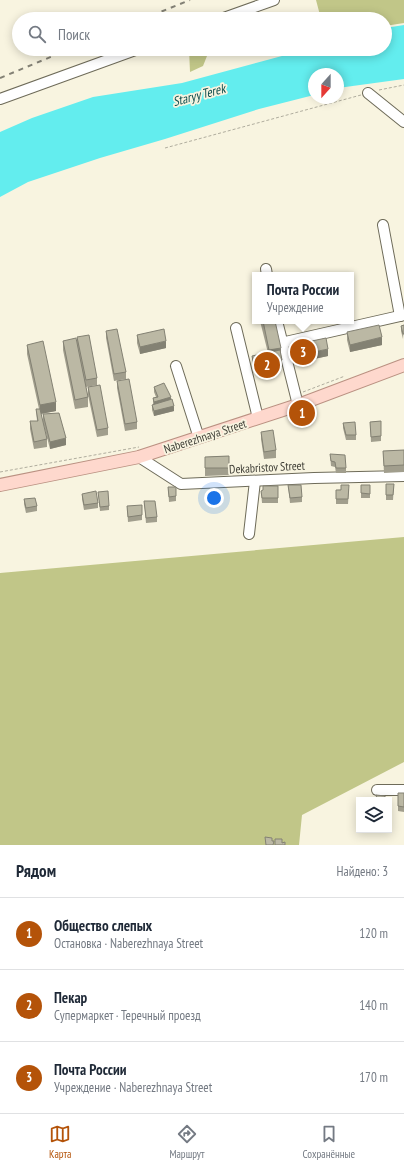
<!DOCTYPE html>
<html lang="ru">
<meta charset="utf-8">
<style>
body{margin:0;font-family:"PT Sans Narrow",sans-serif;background:#f6f6f7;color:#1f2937}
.controls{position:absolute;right:12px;bottom:12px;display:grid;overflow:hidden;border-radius:0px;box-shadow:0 2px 10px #0003}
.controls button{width:36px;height:36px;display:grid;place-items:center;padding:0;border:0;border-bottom:1px solid #e0e1e3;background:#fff;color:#1f2937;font:20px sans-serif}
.compass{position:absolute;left:308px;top:68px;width:36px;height:36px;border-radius:50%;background:#fff;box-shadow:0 2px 10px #0003;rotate:201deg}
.you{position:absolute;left:214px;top:498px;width:14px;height:14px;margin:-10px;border:3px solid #fff;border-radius:50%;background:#1a73e8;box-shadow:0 0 0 6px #1a73e833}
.badge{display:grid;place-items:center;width:26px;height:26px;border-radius:50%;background:#b45309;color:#fff;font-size:13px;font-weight:700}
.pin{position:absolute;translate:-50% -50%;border:2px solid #fff;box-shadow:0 1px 4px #0006}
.popup{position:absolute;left:252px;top:272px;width:102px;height:52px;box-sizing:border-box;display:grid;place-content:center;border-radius:0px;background:#fff;filter:drop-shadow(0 1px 3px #0005);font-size:13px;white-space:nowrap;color:#747a83}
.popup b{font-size:15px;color:#1f2937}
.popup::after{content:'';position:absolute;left:50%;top:100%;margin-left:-8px;border:8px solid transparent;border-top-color:#fff}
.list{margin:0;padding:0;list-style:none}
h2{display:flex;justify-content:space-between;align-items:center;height:52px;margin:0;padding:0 16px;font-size:17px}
h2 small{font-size:13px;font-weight:400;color:#747a83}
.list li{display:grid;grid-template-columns:26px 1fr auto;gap:12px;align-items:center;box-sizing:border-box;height:72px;padding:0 16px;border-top:1px solid #e0e1e3}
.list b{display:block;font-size:15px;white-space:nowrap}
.list p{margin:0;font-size:13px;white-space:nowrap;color:#747a83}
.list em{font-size:13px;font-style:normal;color:#747a83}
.icon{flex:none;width:22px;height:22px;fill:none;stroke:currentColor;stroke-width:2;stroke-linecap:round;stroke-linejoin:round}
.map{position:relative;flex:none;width:404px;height:845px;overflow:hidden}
.search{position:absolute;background:#fff;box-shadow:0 2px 10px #0003;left:12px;right:12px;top:12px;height:44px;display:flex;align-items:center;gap:10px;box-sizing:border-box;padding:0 14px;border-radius:22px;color:#747a83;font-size:15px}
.sheet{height:268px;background:#fff}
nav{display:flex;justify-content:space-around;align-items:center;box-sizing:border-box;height:56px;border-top:1px solid #e0e1e3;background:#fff;font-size:11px;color:#747a83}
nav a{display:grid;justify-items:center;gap:2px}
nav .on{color:#b45309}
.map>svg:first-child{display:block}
</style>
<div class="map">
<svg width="404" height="845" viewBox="0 0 404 845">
<rect width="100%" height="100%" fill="#f8f4e0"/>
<g fill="#c1c688">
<polygon points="316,0 404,0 404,23 385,26 385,19 321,19"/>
<polygon points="303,12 304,19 260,19"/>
<polygon points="189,49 223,49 207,56 203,66 190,72"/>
<polygon points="404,537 404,762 302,815 299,845 0,845 0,573"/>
</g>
<polygon fill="#63edee" points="404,25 404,79 338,88 338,74 314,74 314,95 259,109 165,139 100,158 28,182 0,197 0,132 32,118 93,97 182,83 308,49 385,49 385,28"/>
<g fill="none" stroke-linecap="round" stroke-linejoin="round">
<g stroke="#6e6b59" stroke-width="12">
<g id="minor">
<polyline points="221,19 274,0"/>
<polyline points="368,93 404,122"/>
<polyline points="0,99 138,49"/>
<polyline points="383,225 400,316"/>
<polyline points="266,269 267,275"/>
<polyline points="277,321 298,405"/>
<polyline points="236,328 258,418"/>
<polyline points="281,343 404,315"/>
<polyline points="176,366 199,438"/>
<polyline points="139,457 181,484 314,478 404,476"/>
<polyline points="249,534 255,481"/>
<polyline points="377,790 404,790"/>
</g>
</g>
<g stroke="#ba9182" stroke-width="14">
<polyline id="major" points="0,485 139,457 298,405 404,365"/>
</g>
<g stroke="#b0ad9e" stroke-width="1" stroke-dasharray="3 2" stroke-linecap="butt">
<polyline points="379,90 404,85"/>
<polyline points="165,148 361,95"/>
<polyline points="303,392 345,376"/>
<polyline points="0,472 139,447"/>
</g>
<use href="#minor" stroke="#fff" stroke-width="10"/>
<use href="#major" stroke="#fed8cd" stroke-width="12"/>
<g stroke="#838175" stroke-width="2" stroke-dasharray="5 5" stroke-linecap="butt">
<polyline points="143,19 190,0"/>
<polyline points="0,78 70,49"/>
</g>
</g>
<g fill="#a19e8d">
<polygon points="260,321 275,321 282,360 282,367 254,373 252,363 252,356 268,353"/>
<polygon points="404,325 403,339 401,331 401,326"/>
<polygon points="106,331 126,372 126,379 114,381 106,338"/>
<polygon points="347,332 382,345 350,352 347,340"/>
<polygon points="137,335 166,348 140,354 137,343"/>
<polygon points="77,337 97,378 97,385 86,387 88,397 88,407 75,409 63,350 63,341 77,344"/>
<polygon points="27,345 56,411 41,414 47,439 47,447 34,449 30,429 30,421 37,421 36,409 39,409 27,354"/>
<polygon points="293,345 328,356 295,363 293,352"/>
<polygon points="117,381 137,422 137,429 125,431 117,388"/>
<polygon points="88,387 108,428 108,435 97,437 88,395"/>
<polygon points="154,387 171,399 174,411 154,416 152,410 152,405 153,405 153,398 156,397 154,392"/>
<polygon points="43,414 66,445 50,449 43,422"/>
<polygon points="381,421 381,441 371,442 370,422"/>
<polygon points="343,423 356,435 356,440 346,440 343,428"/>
<polygon points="261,432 276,450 276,458 264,459 261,439"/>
<polygon points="404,450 404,472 384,473 383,451"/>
<polygon points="330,454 346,468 346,473 336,473 335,467 331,466"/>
<polygon points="229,456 229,475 205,476 205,457"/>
<polygon points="386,484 394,484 393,500 386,500"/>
<polygon points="288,485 302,497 302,502 290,503"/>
<rect x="361" y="485" width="9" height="13"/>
<polygon points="168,487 176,487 176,501 169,502"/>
<polygon points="349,489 348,504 336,504 336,490"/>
<polygon points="261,491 278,498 278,503 262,503"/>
<polygon points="98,492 109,506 109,510 100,511"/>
<polygon points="82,494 98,503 98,508 84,510 82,499"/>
<polygon points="24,499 37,506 37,511 26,513 24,504"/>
<polygon points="144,501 157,517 157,522 146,523"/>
<polygon points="127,506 142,515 142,520 128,522"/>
<polygon points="398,793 404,793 404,812 398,811"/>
</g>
<g fill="#838173">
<rect x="351" y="310" width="2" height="5"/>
<polygon points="382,337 382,345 350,352 350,345"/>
<polygon points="166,341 166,348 140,354 140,347"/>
<polygon points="281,348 281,357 269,360 269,350"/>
<polygon points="328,349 328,356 295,363 295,356"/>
<polygon points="171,397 171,402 154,407 154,402"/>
<polygon points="56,402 56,411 40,414 40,405"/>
<polygon points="174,406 174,411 154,416 154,411"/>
<polygon points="66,438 66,445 50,449 50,442"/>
</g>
<g fill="#bbb8a4" stroke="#838173">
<polygon points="263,321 275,321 281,348 269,350"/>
<polygon points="379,325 382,337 350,345 347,332"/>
<polygon points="404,325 404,334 403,334 401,326"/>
<polygon points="117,329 126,372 114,374 106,331"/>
<polygon points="164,329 166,341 140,347 137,335"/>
<polygon points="89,335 97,378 86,380 77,337"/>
<polygon points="76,338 88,397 75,400 63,341"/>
<polygon points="326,338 328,349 295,356 293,345"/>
<polygon points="43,341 56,402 40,405 27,345"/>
<polygon points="280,350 282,360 254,366 252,356"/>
<polygon points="129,379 137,422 125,424 117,381"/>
<polygon points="164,383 171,397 154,402 153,398 158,397 154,387"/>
<polygon points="100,385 108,428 97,430 88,387"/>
<polygon points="172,399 174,406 154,411 152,405"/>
<polygon points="36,409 40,409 47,439 34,442 30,421 38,421"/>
<polygon points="59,413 66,438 50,442 43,414"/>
<polygon points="381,421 381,436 371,437 370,422"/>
<polygon points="355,422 356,435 346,435 343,423"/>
<polygon points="273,430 276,450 264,452 261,432"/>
<polygon points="404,450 404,465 384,466 383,451"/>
<polygon points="330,454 345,455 346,468 336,468 335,462 331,461"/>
<polygon points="229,456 229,468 205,468 205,457"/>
<polygon points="386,484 394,484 393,495 386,495"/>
<polygon points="288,485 301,485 302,497 290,498"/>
<polygon points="341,485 349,485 348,499 336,499 336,490 341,490"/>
<polygon points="361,485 370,485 370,494 361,493"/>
<polygon points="263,486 278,486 278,498 262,498 261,491 263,490"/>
<polygon points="168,487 176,487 176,496 169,497"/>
<polygon points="96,491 98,503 84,505 82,494"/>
<polygon points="108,491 109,506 100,507 98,492"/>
<polygon points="35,498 37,506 26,508 24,499"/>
<polygon points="144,501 155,501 157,517 146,518"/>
<polygon points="142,505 142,515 128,517 127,506"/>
<polygon points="398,793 404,793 404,807 398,806"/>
<polygon points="376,795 385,796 385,800 374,800 377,799"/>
<polygon points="265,837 272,838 272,841 274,841 273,845 266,845"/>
<polygon points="275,839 282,839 282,843 285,842 285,845 275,845"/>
</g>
<g text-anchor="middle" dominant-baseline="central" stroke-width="3.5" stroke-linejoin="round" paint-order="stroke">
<g font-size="12" fill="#3e3d35" stroke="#f8f4e0">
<text transform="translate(205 436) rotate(-18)">Naberezhnaya Street</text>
<text transform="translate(267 467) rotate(-3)">Dekabristov Street</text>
</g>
<g font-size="13" font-style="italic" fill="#0e4d4d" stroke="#f8f4e0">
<text transform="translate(199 95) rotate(-15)">Staryy Terek</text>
</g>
</g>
</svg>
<div class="controls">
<button><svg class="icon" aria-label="layers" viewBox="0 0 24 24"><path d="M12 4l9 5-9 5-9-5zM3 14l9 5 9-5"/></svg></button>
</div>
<svg class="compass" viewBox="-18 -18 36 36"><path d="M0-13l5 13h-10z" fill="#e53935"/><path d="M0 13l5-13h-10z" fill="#747a83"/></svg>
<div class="you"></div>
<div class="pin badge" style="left:302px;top:413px">1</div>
<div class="pin badge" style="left:267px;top:365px">2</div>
<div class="pin badge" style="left:303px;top:352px">3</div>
<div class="popup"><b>Почта России</b>Учреждение</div>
<div class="search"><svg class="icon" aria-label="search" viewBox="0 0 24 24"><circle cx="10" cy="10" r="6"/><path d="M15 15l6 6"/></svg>Поиск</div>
</div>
<section class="sheet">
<h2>Рядом<small>Найдено: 3</small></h2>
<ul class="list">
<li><span class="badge">1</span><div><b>Общество слепых</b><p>Остановка · Naberezhnaya Street</p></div><em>120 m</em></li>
<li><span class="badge">2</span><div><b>Пекар</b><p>Супермаркет · Теречный проезд</p></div><em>140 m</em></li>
<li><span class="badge">3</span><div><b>Почта России</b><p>Учреждение · Naberezhnaya Street</p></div><em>170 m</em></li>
</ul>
</section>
<nav>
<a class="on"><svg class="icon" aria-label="map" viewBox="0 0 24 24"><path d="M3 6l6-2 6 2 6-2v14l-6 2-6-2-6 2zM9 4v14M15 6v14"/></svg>Карта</a>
<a><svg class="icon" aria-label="directions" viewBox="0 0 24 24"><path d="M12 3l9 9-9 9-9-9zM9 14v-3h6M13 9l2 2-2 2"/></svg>Маршрут</a>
<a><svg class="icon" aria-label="saved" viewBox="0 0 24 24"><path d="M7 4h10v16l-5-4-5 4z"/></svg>Сохранённые</a>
</nav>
